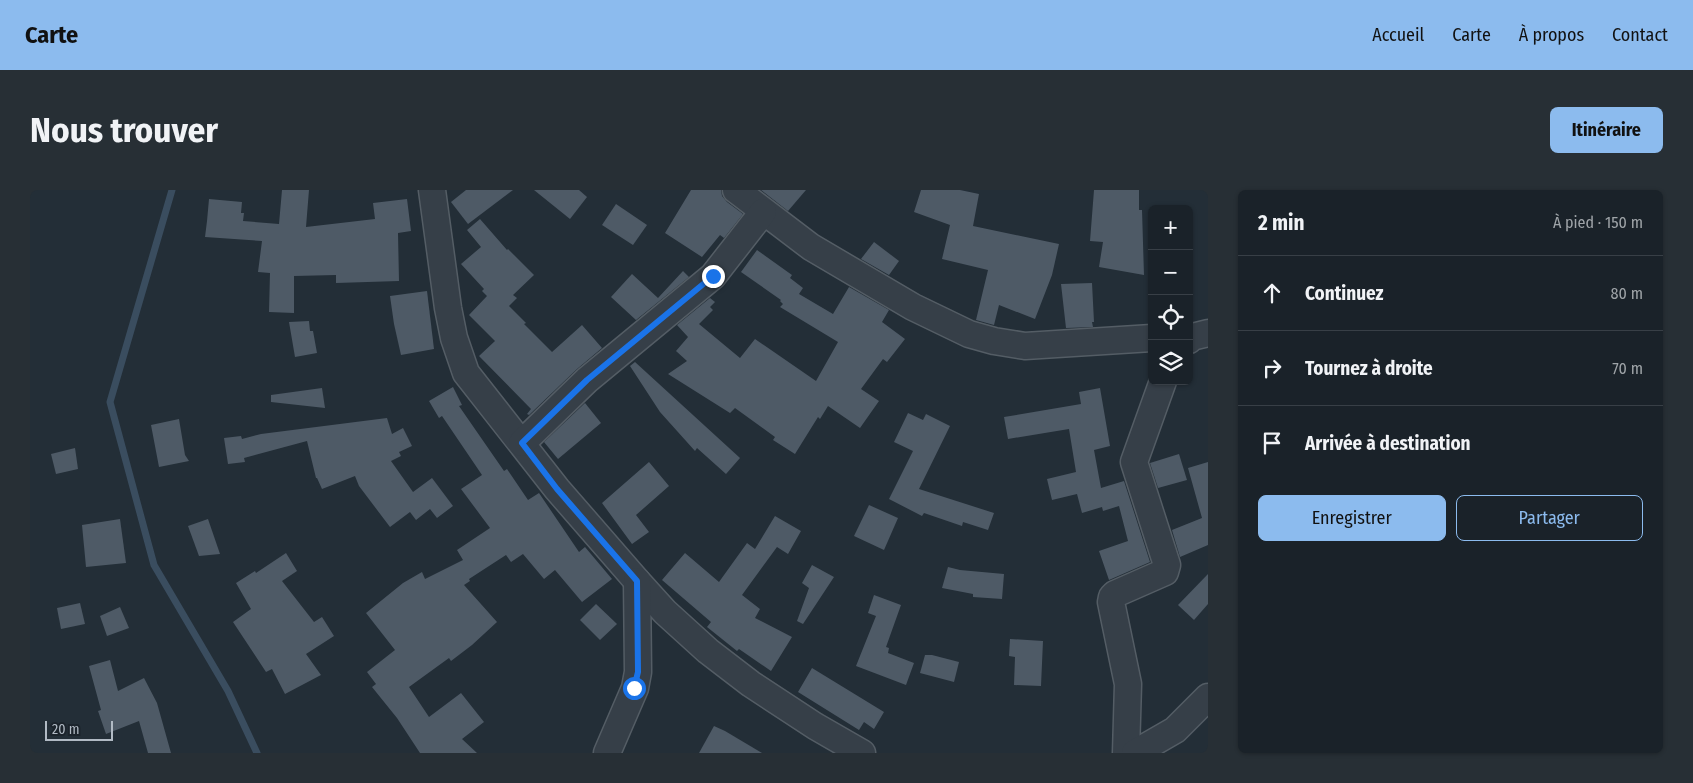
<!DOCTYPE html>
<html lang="fr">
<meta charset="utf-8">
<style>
body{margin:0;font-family:"Fira Sans Condensed",sans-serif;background:#272f35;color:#f1f3f6}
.controls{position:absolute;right:15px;top:15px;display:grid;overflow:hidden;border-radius:8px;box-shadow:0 1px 4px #0004}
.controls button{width:45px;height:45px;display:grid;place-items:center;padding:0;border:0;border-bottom:1px solid #383f46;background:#1a2229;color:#f1f3f6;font:25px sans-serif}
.scale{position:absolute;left:15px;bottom:12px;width:68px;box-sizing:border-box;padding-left:5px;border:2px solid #b1bac4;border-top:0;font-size:14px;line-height:18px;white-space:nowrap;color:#b1bac4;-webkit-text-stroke:4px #1c242c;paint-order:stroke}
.stop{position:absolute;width:15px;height:15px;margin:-11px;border:4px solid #1a73e8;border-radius:50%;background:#fff}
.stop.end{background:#1a73e8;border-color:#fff;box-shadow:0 1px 5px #0008}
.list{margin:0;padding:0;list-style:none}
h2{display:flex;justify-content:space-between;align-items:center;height:65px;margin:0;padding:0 20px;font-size:21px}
h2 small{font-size:16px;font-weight:400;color:#9fa4a8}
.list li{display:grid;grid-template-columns:32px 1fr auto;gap:15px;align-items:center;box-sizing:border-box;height:75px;padding:0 20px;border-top:1px solid #383f46}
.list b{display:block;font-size:19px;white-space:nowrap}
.list em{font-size:16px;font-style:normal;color:#9fa4a8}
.actions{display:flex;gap:10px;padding:15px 20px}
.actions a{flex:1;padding:11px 0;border:1px solid #8cbbee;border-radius:8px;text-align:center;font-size:18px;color:#8cbbee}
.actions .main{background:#8cbbee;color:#111}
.icon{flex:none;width:28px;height:28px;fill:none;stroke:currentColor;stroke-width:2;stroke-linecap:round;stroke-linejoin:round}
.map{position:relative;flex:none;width:1178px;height:563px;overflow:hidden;border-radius:8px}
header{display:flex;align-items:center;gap:30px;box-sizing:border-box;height:70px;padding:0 25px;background:#8cbbee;color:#111}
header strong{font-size:24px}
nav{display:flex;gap:28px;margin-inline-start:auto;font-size:18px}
.intro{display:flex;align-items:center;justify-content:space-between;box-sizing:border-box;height:120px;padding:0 30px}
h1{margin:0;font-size:35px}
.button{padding:12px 22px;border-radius:8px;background:#8cbbee;color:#111;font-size:18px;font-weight:700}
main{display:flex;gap:30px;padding:0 30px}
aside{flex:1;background:#1a2229;border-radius:8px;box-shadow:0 1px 4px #0004}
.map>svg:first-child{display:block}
</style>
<header>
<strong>Carte</strong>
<nav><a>Accueil</a><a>Carte</a><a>À propos</a><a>Contact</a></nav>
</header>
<div class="intro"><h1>Nous trouver</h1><a class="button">Itinéraire</a></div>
<main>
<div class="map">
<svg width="1178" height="563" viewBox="0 0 1178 563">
<rect width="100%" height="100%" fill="#232e37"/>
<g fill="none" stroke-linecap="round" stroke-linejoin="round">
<polyline stroke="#3a4d5f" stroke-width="7" points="142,0 80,212 124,375 198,501 227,563"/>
</g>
<g fill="#4e5a66">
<polygon points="252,0 279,0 276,37 345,29 343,13 377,9 381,41 368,43 369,91 306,93 306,85 264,86 264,123 239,122 240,83 228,82 232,51 175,47 177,31 179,9 212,12 211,23 214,23 213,31 249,34"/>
<polygon points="436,0 483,0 438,34 421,12"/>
<polygon points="504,0 549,0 557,7 540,29"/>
<polygon points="661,0 691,0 692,6 697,12 713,24 694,48 690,45 672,67 635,43"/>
<polygon points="731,0 776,0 758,21"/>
<polygon points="891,0 930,0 949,4 943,36 1029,54 1022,85 1005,129 969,115 964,135 946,130 958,80 912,69 920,35 884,22"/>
<polygon points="1064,0 1109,0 1109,20 1112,20 1114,85 1069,77 1073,52 1060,51"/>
<polygon points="586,14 617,35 603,55 572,35"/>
<polygon points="450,29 477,60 478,59 504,85 483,105 487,108 479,116 496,133 494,134 522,162 552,135 572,158 547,179 499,225 497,224 501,219 449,166 465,151 439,125 457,106 452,101 454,99 431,74 451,57 437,40"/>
<polygon points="844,52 869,71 859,85 831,69"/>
<polygon points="727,60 762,85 760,88 773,98 769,104 803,124 819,97 859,120 852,132 875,149 857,172 853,169 831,199 849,211 830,238 798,216 790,229 788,227 765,264 743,250 745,247 705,218 700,223 638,184 657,171 646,161 658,147 647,135 680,108 685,112 680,117 683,120 669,134 710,168 725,149 786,191 808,152 750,117 753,114 750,111 751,110 711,82"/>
<polygon points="653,81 659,87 606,130 581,107 602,84 628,108"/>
<polygon points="1062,93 1064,132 1062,132 1063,137 1036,138 1031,94"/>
<polygon points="397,101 404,159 371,165 364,134 360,106"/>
<polygon points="279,131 280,141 283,141 287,163 265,167 259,132"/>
<polygon points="605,172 710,268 696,284 667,258 665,261 630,222 600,176"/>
<polygon points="423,197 432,215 429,216 474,281 477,279 498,310 509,303 549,362 555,357 582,389 552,412 525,380 514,389 493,364 481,372 476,365 439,389 440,391 434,395 467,432 442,455 421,471 419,468 379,497 399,527 431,503 454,532 432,549 447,563 390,563 367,528 342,497 346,494 337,482 365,460 336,423 373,393 392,382 395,389 433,370 427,360 460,338 431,299 452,285 412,226 409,228 399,211"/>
<polygon points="292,198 295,218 241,212 241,205"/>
<polygon points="1070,198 1080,256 1064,260 1071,298 1094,291 1120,372 1079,390 1069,361 1098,351 1089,316 1073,321 1072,317 1052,323 1047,304 1022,310 1017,289 1046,282 1039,239 978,249 974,227 1051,214 1049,202"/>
<polygon points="555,213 571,233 528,269 514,252"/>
<polygon points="878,223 893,230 896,224 920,236 889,299 964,323 958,340 933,332 932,336 894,323 892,326 859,309 883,261 864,252"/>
<polygon points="357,228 362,244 373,238 382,256 369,262 371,266 361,271 383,302 402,288 423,316 407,328 400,319 386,330 380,322 360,337 329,296 325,286 292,299 287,288 286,288 277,251 214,268 215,272 198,274 194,248 211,246 212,249 231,244"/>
<polygon points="149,229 155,265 159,271 129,277 121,235"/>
<polygon points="45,258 48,279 26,284 21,264"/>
<polygon points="1149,264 1157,290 1128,298 1120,273"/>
<polygon points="619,272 639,296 606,325 619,342 602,354 572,313"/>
<polygon points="1178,272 1178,355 1150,367 1142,340 1172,328 1158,278"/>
<polygon points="839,315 868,328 854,360 824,346"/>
<polygon points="745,326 771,341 758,364 747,357 712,405 730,419 725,428 762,447 741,481 709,459 707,461 677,437 681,432 632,390 655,363 689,392 717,353 725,359"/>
<polygon points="90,329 96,373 56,377 52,335"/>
<polygon points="178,329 190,364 169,366 158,336"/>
<polygon points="256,363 267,381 252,391 284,432 292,427 304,446 276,464 291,485 255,504 242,479 236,482 203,432 221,419 206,393 225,381 226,383"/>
<polygon points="782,375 804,387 773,434 767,431 779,398 772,393"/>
<polygon points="918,377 930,380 974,384 972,409 943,407 943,404 912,398"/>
<polygon points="1178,384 1178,414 1164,430 1148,415"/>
<polygon points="844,405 871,415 856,457 859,458 858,463 884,473 876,495 826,476 846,426 838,423"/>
<polygon points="50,413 55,434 31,439 27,418"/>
<polygon points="566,414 587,434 570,450 550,430"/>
<polygon points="90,417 99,438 77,446 70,426"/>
<polygon points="980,449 1013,451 1011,496 984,495 985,467 979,466"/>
<polygon points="895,465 902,465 929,472 924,492 890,483"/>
<polygon points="80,470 88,501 114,488 127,513 141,563 118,563 109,531 76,544 68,521 71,520 59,476"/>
<polygon points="782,478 854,522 844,539 834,532 829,540 768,502"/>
<polygon points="684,536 695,541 732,563 669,563"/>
</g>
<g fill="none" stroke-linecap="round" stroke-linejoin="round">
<g stroke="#545d65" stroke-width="29">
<g id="street">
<polyline points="402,0 418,118 424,148 436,183 527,299 607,391 635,422 678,461 721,494 785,536 832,563"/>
<polyline points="706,0 781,57 883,117 939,144 964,151 995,156 1122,148"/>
<polyline points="1159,150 1162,147 1178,143"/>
<polyline points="492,253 557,190 683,86 733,22"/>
<polyline points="577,563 605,498 608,482 607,391"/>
<polyline points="1096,563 1098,494 1081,412 1082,407 1085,404 1135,382 1137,375 1104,272 1133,191"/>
<polyline points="1105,563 1145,540 1178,507"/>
</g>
</g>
<use href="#street" stroke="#363f48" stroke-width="26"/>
</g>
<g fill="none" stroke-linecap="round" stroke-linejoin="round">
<polyline stroke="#1a73e8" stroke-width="6" points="604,498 608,482 607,391 527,299 492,253 557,190 683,86"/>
</g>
</svg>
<div class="controls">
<button>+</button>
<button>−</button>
<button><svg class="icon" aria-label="locate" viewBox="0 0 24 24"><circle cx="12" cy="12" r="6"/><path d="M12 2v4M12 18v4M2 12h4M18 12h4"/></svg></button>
<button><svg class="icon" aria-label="layers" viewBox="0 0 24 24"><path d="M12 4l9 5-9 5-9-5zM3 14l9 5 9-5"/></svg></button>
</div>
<div class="scale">20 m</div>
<div class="stop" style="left:604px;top:498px"></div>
<div class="stop end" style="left:683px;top:86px"></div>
</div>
<aside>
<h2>2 min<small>À pied · 150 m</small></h2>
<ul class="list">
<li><svg class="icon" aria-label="ahead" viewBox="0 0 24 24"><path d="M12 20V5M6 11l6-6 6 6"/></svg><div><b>Continuez</b></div><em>80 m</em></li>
<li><svg class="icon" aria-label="right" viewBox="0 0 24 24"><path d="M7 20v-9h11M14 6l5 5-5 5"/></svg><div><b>Tournez à droite</b></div><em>70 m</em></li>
<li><svg class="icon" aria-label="arrive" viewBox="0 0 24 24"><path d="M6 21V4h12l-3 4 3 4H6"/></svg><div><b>Arrivée à destination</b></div></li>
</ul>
<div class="actions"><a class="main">Enregistrer</a><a>Partager</a></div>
</aside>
</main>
